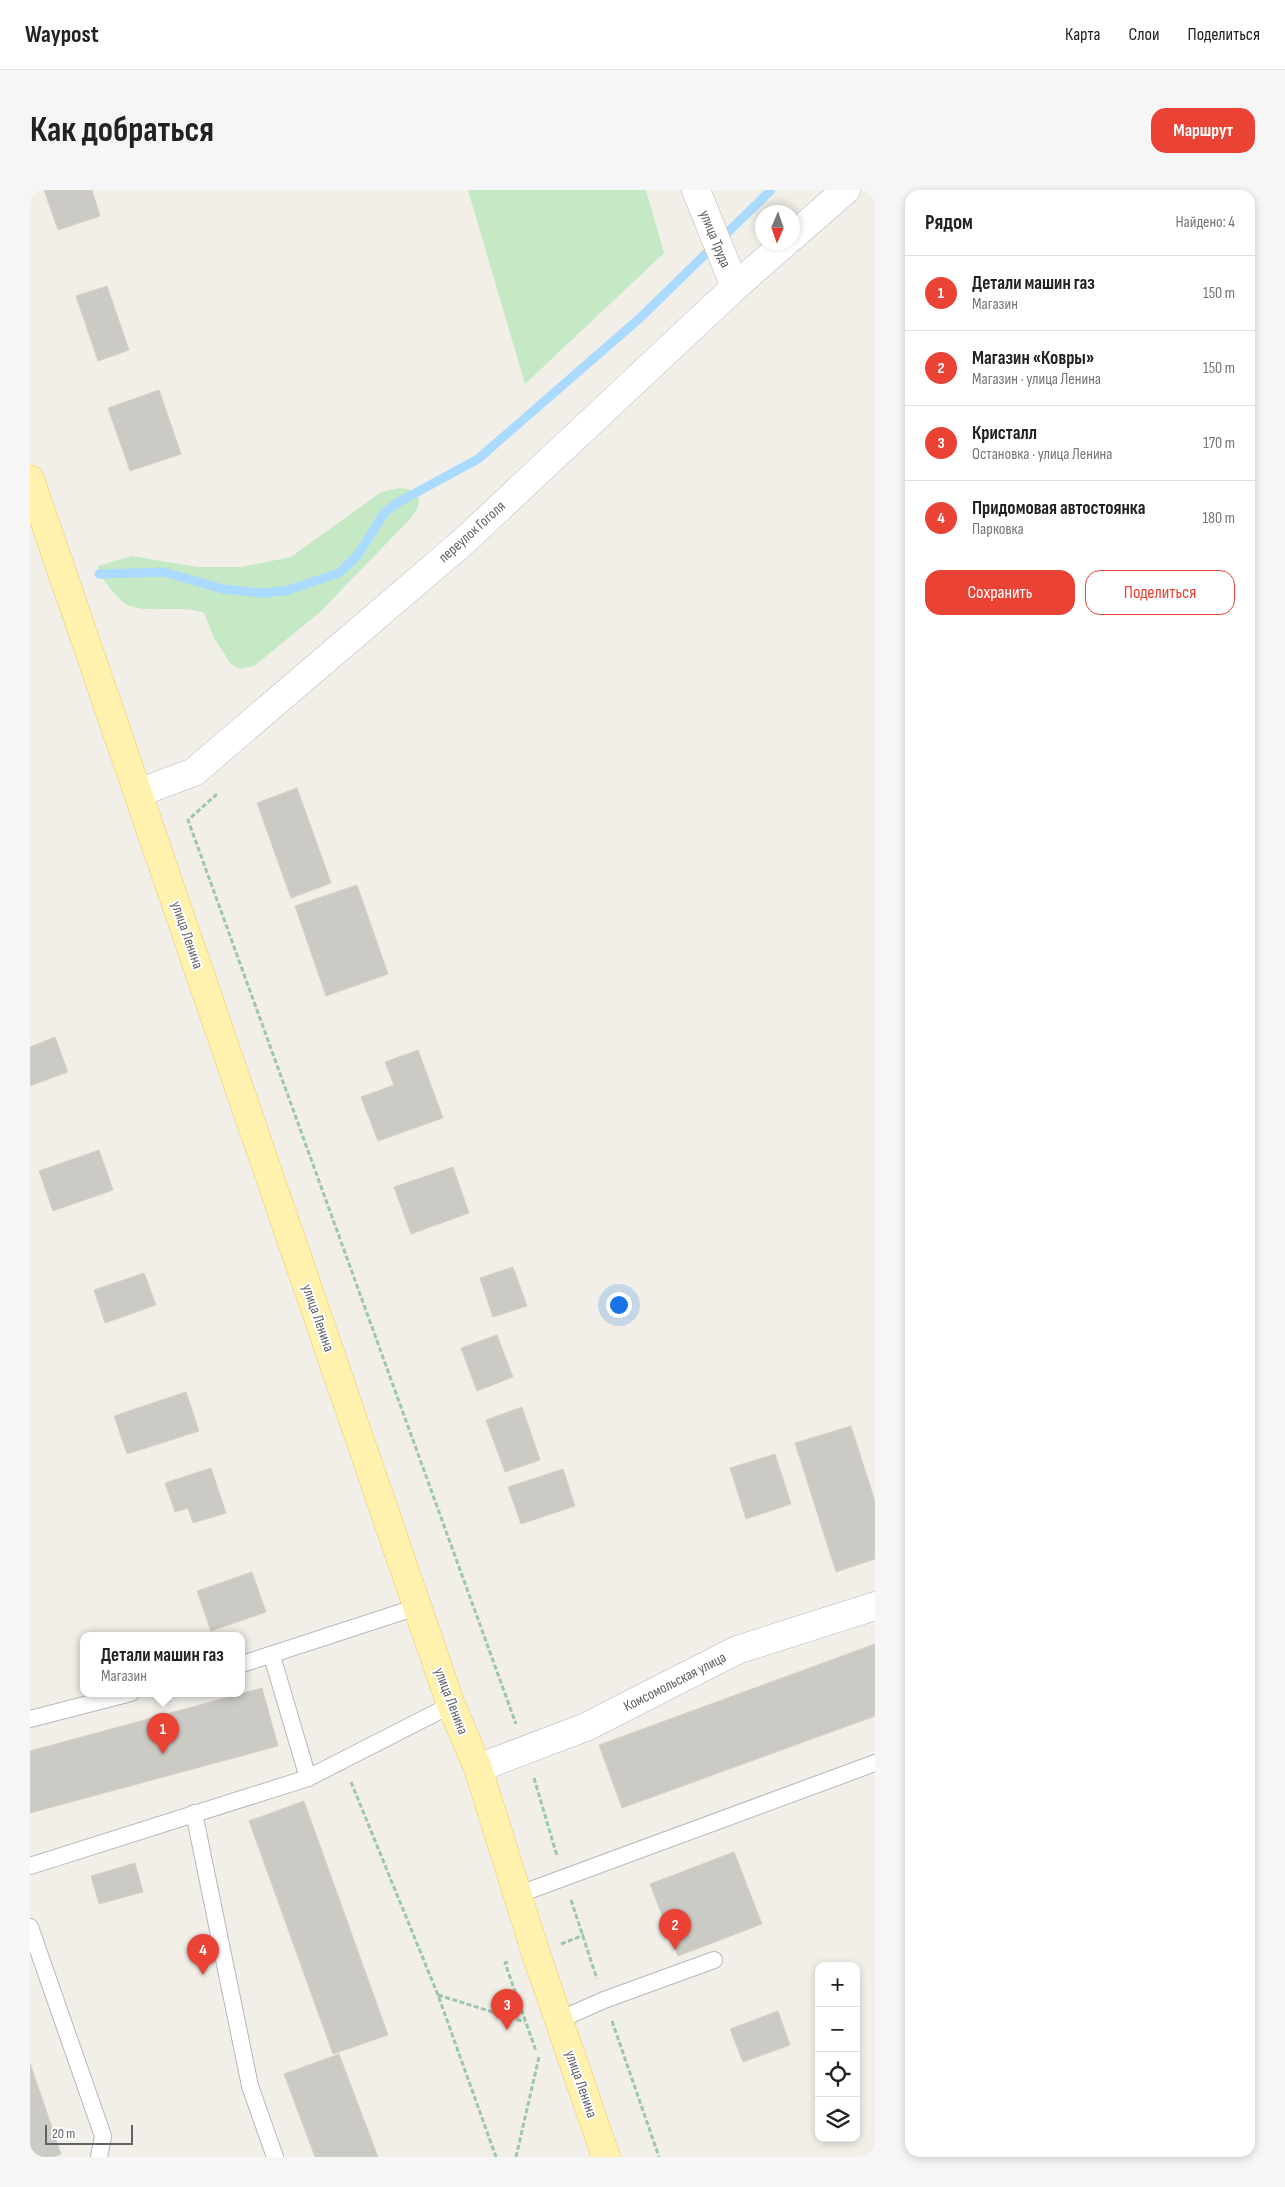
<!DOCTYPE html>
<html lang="ru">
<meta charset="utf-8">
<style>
body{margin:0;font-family:"Sofia Sans Condensed",sans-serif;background:#f6f6f6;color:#222}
.controls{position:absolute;right:15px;bottom:15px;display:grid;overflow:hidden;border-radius:10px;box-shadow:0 2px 8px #0003}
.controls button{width:45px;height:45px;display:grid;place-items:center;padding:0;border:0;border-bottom:1px solid #e0e0e0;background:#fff;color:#222;font:25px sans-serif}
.compass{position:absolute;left:725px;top:15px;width:45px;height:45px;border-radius:50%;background:#fff;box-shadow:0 2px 8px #0003;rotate:182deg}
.scale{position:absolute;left:15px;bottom:12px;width:88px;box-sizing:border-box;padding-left:5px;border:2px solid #5f6368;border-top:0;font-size:14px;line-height:18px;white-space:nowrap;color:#5f6368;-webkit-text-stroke:4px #fff;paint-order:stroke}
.you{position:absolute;left:588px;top:1114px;width:18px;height:18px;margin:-12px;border:4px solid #fff;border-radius:50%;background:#1a73e8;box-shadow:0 0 0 8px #1a73e833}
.badge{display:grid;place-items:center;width:32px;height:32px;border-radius:50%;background:#ea4335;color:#fff;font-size:16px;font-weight:700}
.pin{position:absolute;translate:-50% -41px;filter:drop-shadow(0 1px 2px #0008)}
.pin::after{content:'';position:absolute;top:26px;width:18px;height:15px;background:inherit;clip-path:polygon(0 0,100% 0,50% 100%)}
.popup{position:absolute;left:50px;top:1442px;width:165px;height:65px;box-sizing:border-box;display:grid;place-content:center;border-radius:10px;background:#fff;filter:drop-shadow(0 1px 4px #0005);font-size:16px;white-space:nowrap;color:#767676}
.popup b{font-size:19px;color:#222}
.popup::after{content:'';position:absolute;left:50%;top:100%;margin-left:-10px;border:10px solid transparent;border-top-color:#fff}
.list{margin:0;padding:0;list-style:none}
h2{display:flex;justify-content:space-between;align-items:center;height:65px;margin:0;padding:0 20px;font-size:21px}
h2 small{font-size:16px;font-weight:400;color:#767676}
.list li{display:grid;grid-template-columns:32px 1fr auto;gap:15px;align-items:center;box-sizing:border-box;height:75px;padding:0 20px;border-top:1px solid #e0e0e0}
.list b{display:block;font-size:19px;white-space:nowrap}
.list p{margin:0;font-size:16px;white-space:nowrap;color:#767676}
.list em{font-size:16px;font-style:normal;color:#767676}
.actions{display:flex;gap:10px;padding:15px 20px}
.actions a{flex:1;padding:11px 0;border:1px solid #ea4335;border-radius:15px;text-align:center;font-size:18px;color:#ea4335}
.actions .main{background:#ea4335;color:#fff}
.icon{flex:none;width:28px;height:28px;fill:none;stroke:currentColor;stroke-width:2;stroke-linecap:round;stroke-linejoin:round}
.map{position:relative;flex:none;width:845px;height:1967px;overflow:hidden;border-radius:15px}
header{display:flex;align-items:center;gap:30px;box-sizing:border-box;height:70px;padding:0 25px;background:#fff;border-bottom:1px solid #e0e0e0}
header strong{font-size:24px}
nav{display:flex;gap:28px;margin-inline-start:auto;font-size:18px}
.intro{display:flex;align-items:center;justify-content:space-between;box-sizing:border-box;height:120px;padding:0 30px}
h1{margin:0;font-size:35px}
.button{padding:12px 22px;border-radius:15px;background:#ea4335;color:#fff;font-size:18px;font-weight:700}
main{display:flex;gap:30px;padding:0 30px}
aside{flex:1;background:#fff;border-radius:15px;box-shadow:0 2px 8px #0003}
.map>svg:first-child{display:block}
</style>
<header>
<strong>Waypost</strong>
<nav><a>Карта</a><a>Слои</a><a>Поделиться</a></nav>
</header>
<div class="intro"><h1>Как добраться</h1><a class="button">Маршрут</a></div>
<main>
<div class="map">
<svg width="845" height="1967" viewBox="0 0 845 1967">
<rect width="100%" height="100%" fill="#f1efe8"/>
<g fill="#c5e8c5">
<polygon points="438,0 616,0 634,63 495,194"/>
<path d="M 370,298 L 378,299 L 389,308 L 388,317 L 381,328 L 290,422 L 224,476 L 209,479 L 201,474 L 184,448 L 174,423 C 152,414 109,425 94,413 C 84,405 76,392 68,383 L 68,376 L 102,366 L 167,377 L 211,377 L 261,367 L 351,302 Z"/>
</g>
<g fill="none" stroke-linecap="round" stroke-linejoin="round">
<polyline stroke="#aadaff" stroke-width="9" points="69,384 134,382 193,399 231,403 255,401 309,383 327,366 355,322 367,313 448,269 611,127 741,0"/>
</g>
<g fill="#cccac5" stroke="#d6d1c6">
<polygon points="14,0 62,0 70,26 28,40"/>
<polygon points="77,96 99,160 68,171 46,106"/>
<polygon points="129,200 151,264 100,281 78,218"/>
<polygon points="267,598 301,693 261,708 227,613"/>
<polygon points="327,695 358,784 296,806 265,716"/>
<polygon points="25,847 38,882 0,896 0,857"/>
<polygon points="388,860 413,928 348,951 331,907 364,895 355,872"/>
<polygon points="69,960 83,1000 23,1021 9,981"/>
<polygon points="423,977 439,1023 381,1044 364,997"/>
<polygon points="483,1077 497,1116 463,1127 450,1088"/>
<polygon points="114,1083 126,1115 75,1133 64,1100"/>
<polygon points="467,1145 483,1187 447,1201 431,1158"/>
<polygon points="156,1202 169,1241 97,1264 84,1226"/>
<polygon points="492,1217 510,1270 475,1282 456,1230"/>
<polygon points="821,1236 845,1311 845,1369 806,1382 765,1253"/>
<polygon points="745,1264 761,1314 716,1329 700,1278"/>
<polygon points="181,1278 196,1323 163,1333 158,1318 145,1322 135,1293"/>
<polygon points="533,1279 545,1316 491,1334 478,1297"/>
<polygon points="222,1382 236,1422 181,1441 167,1401"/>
<polygon points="845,1454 845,1526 592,1618 569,1555"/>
<polygon points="232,1498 248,1556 0,1623 0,1561"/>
<polygon points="274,1611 358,1845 303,1864 219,1631"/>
<polygon points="704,1662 732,1734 648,1766 620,1694"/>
<polygon points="105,1673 113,1702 69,1714 61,1686"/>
<polygon points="748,1821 760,1855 713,1872 700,1839"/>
<polygon points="309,1864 348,1967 285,1967 254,1884"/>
<polygon points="0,1873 31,1964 23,1967 0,1967"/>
</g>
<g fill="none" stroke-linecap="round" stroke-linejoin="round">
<g stroke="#b5b8bc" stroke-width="18">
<g id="lane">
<polyline points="242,1466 278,1588"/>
<polyline points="212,1474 387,1417"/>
<polyline points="0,1529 101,1503"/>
<polyline points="164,1623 220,1896 245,1967"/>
<polyline points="0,1676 278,1588 421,1515"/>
<polyline points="487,1705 845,1573"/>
<polyline points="0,1737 73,1946 69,1967"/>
<polyline points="529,1830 574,1810 684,1770"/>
</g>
</g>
<g stroke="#b5b8bc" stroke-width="29">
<g id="street">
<polyline points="666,0 705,97"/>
<polyline points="448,1578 556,1537 707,1460 845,1416"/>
</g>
</g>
<g stroke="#b6babf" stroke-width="29">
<g id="secondary">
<polyline points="762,47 816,0"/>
<polyline points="108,603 164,582 433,352 705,97 756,52"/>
</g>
</g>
<g stroke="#f2c960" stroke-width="29">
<polyline id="primary" points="0,289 421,1515 448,1578 506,1764 576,1967"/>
</g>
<g stroke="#9cc7a9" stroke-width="3" stroke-dasharray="5 2.5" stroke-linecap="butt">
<polyline points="187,604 158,630 486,1534"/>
<polyline points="504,1588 527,1666"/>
<polyline points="321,1592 408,1805 466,1967"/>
<polyline points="541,1710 567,1789"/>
<polyline points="531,1754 554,1745"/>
<polyline points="478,1772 475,1773 506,1861"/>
<polyline points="408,1805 495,1832"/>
<polyline points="582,1831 629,1967"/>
<polyline points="486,1967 509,1867"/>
</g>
<use href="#lane" stroke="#fff" stroke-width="16"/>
<use href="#street" stroke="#fff" stroke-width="28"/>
<use href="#secondary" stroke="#fff" stroke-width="28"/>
<use href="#primary" stroke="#fff2af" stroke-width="28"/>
</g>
<g text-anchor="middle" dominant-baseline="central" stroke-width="4" stroke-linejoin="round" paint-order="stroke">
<g font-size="15" fill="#5f6368" stroke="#fff">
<text transform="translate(685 49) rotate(68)">улица Труда</text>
<text transform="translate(442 342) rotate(-42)">переулок Гоголя</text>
<text transform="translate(157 745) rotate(71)">улица Ленина</text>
<text transform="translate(288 1128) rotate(71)">улица Ленина</text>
<text transform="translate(645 1492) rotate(-27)">Комсомольская улица</text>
<text transform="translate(421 1511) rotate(69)">улица Ленина</text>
<text transform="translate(551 1894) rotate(71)">улица Ленина</text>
</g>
</g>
</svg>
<div class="controls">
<button>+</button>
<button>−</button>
<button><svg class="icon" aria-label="locate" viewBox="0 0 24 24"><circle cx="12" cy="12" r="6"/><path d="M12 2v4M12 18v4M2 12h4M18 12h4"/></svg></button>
<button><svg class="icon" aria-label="layers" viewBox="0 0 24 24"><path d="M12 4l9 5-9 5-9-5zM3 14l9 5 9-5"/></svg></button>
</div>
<svg class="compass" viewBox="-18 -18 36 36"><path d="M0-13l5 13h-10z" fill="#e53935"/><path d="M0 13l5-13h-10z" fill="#767676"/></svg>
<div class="scale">20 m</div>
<div class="you"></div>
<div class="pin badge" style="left:133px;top:1564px">1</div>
<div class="popup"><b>Детали машин газ</b>Магазин</div>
<div class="pin badge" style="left:645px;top:1760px">2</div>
<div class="pin badge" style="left:477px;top:1840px">3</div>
<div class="pin badge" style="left:173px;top:1785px">4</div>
</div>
<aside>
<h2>Рядом<small>Найдено: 4</small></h2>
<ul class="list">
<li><span class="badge">1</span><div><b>Детали машин газ</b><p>Магазин</p></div><em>150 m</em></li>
<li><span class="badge">2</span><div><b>Магазин «Ковры»</b><p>Магазин · улица Ленина</p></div><em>150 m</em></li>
<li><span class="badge">3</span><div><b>Кристалл</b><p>Остановка · улица Ленина</p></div><em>170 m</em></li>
<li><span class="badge">4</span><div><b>Придомовая автостоянка</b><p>Парковка</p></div><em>180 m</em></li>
</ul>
<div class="actions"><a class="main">Сохранить</a><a>Поделиться</a></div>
</aside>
</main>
